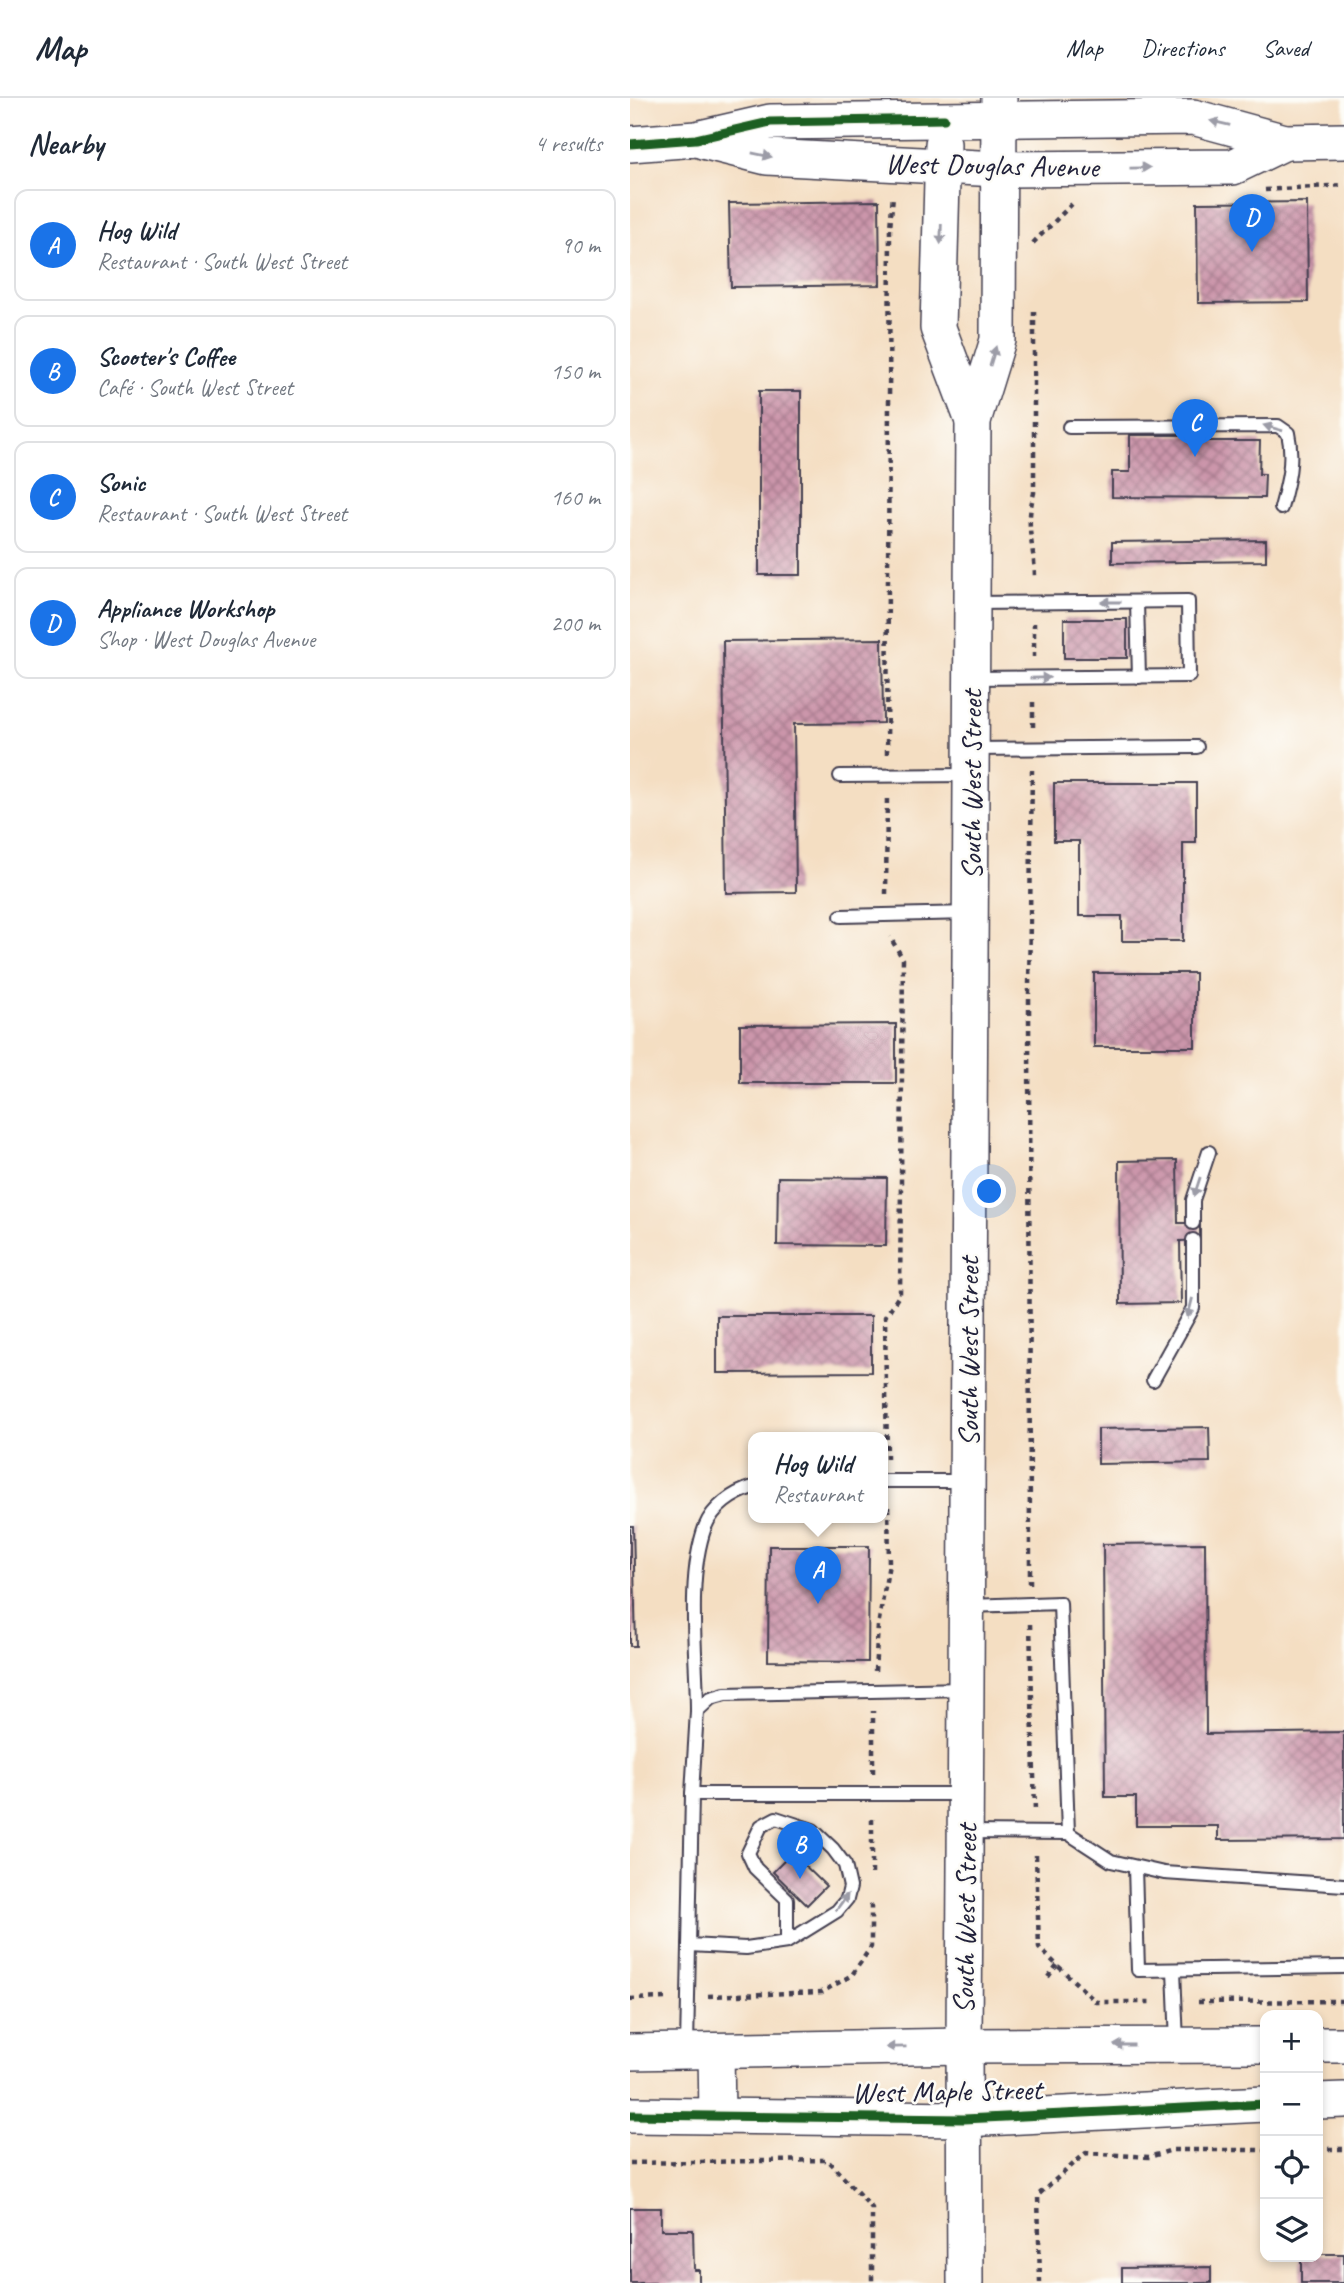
<!DOCTYPE html>
<meta charset="utf-8">
<style>
body{margin:0;font-family:Caveat,sans-serif;background:#f2f2f3;color:#1f2937}
.controls{position:absolute;right:21px;bottom:21px;display:grid;overflow:hidden;border-radius:14px;box-shadow:0 4px 10px #0003}
.controls button{width:63px;height:63px;display:grid;place-items:center;padding:0;border:0;border-bottom:2px solid #e0e1e3;background:#fff;color:#1f2937;font:35px sans-serif}
.you{position:absolute;left:360px;top:1094px;width:24px;height:24px;margin:-18px;border:5px solid #fff;border-radius:50%;background:#1a73e8;box-shadow:0 0 0 10px #1a73e833}
.badge{display:grid;place-items:center;width:46px;height:46px;border-radius:50%;background:#1a73e8;color:#fff;font-size:23px;font-weight:700}
.pin{position:absolute;translate:-50% -58px;filter:drop-shadow(0 2px 4px #0008)}
.pin::after{content:'';position:absolute;top:37px;width:24px;height:21px;background:inherit;clip-path:polygon(0 0,100% 0,50% 100%)}
.popup{position:absolute;left:118px;top:1334px;width:140px;height:91px;box-sizing:border-box;display:grid;place-content:center;border-radius:14px;background:#fff;filter:drop-shadow(0 2px 5px #0005);font-size:23px;white-space:nowrap;color:#747a83}
.popup b{font-size:26px;color:#1f2937}
.popup::after{content:'';position:absolute;left:50%;top:100%;margin-left:-14px;border:14px solid transparent;border-top-color:#fff}
.list{margin:0;padding:0;list-style:none}
h2{display:flex;justify-content:space-between;align-items:center;height:91px;margin:0;padding:0 28px;font-size:30px}
h2 small{font-size:23px;font-weight:400;color:#747a83}
.list li{display:grid;grid-template-columns:46px 1fr auto;gap:21px;align-items:center;box-sizing:border-box;height:112px;margin:0 14px 14px;padding:0 14px;border:2px solid #e0e1e3;border-radius:14px}
.list b{display:block;font-size:26px;white-space:nowrap}
.list p{margin:0;font-size:23px;white-space:nowrap;color:#747a83}
.list em{font-size:23px;font-style:normal;color:#747a83}
.icon{flex:none;width:38px;height:38px;fill:none;stroke:currentColor;stroke-width:2;stroke-linecap:round;stroke-linejoin:round}
.map{position:relative;flex:none;width:714px;height:2185px;overflow:hidden}
header{display:flex;align-items:center;gap:42px;box-sizing:border-box;height:98px;padding:0 35px;background:#fff;border-bottom:2px solid #e0e1e3}
header strong{font-size:33px}
nav{display:flex;gap:38px;margin-inline-start:auto;font-size:24px}
main{display:flex}
aside{flex:1;background:#fff}
.map>svg:first-child{display:block}
</style>
<header>
<strong>Map</strong>
<nav><a>Map</a><a>Directions</a><a>Saved</a></nav>
</header>
<main>
<aside>
<h2>Nearby<small>4 results</small></h2>
<ul class="list">
<li><span class="badge">A</span><div><b>Hog Wild</b><p>Restaurant · South West Street</p></div><em>90 m</em></li>
<li><span class="badge">B</span><div><b>Scooter's Coffee</b><p>Café · South West Street</p></div><em>150 m</em></li>
<li><span class="badge">C</span><div><b>Sonic</b><p>Restaurant · South West Street</p></div><em>160 m</em></li>
<li><span class="badge">D</span><div><b>Appliance Workshop</b><p>Shop · West Douglas Avenue</p></div><em>200 m</em></li>
</ul>
</aside>
<div class="map">
<svg width="714" height="2185" viewBox="0 0 714 2185">
<defs>
<pattern id="building-cross-hatch" width="8" height="8" patternUnits="userSpaceOnUse" patternTransform="scale(1.75)"><rect width="8" height="8" fill="#cc96ab"/><path d="M0 0l8 8M0 8l8-8" fill="none" stroke="#a57a8c"/></pattern>
</defs>
<rect width="100%" height="100%" fill="#fdfcf7"/>
<filter id="ink" filterUnits="userSpaceOnUse"><feTurbulence type="fractalNoise" baseFrequency=".0143" numOctaves="2"/><feDisplacementMap in="SourceGraphic" scale="14" xChannelSelector="R" yChannelSelector="G"/><feConvolveMatrix kernelMatrix="1 2 1 2 8 2 1 2 1" color-interpolation-filters="sRGB"/></filter>
<filter id="wash" filterUnits="userSpaceOnUse"><feTurbulence type="fractalNoise" baseFrequency=".00686" numOctaves="4" result="noise"/><feDisplacementMap in="SourceGraphic" scale="28" xChannelSelector="R" yChannelSelector="G"/><feGaussianBlur stdDeviation="1.57" result="paint"/><feColorMatrix in="noise" values="0 0 0 0 0 0 0 0 0 0 0 0 0 0 0 0 0 1.4 0 .05"/><feComposite in="paint" operator="in"/></filter>
<g filter="url(#wash)">
<rect width="100%" height="100%" fill="#f4dec2"/>
<g id="blocks">
<g fill="url(#building-cross-hatch)">
<polygon points="249,103 250,187 101,189 99,105"/>
<polygon points="677,104 678,204 568,205 567,105"/>
<rect x="129" y="293" width="42" height="184"/>
<polygon points="500,337 567,337 567,343 630,343 629,376 635,376 634,400 482,399 482,374 500,374"/>
<polygon points="636,442 636,463 482,465 482,444"/>
<rect x="434" y="521" width="63" height="39"/>
<polygon points="252,541 253,625 164,626 166,794 96,795 93,543"/>
<polygon points="424,685 566,685 566,745 553,745 553,843 492,843 492,818 449,818 449,743 424,743"/>
<rect x="464" y="875" width="101" height="74"/>
<polygon points="266,926 266,985 110,985 110,927"/>
<polygon points="547,1062 548,1125 570,1125 570,1142 550,1143 551,1205 490,1206 489,1063"/>
<polygon points="148,1079 257,1080 256,1148 147,1147"/>
<polygon points="87,1218 241,1218 241,1274 87,1275"/>
<polygon points="579,1329 580,1364 468,1366 468,1331"/>
<polygon points="0,1428 3,1428 6,1548 0,1548"/>
<polygon points="575,1445 576,1636 714,1634 714,1741 588,1742 588,1728 506,1728 506,1699 475,1699 473,1446"/>
<polygon points="139,1448 239,1448 238,1564 138,1563"/>
<polygon points="162,1755 196,1788 177,1807 143,1774"/>
<polygon points="0,2110 31,2110 31,2132 63,2132 64,2172 69,2172 69,2185 0,2185"/>
<polygon points="688,2156 714,2156 714,2185 671,2185 671,2159"/>
<polygon points="581,2169 581,2185 492,2185 492,2170"/>
</g>
</g>
</g>
<g filter="url(#ink)">
<use href="#blocks" fill-opacity="0" stroke="#423e4f" stroke-width="2"/>
<g fill="none" stroke-linecap="round" stroke-linejoin="round">
<g stroke="#423e4f" stroke-width="16">
<g id="lane">
<path d="M 439,329 L 648,328 L 658,335 C 664,362 658,384 651,410"/>
<polyline points="507,504 509,579"/>
<polyline points="342,580 559,578 558,503 343,505"/>
<polyline points="343,651 567,649"/>
<polyline points="210,678 340,677"/>
<polyline points="211,818 340,815"/>
<polyline points="563,1125 563,1102 579,1054"/>
<polyline points="523,1282 563,1210 563,1142"/>
<polyline points="253,1383 336,1383"/>
<path d="M 67,1613 C 67,1557 56,1482 75,1429 C 83,1409 103,1395 123,1389"/>
<polyline points="62,1696 67,1613 81,1600 95,1596 335,1591"/>
<polyline points="336,1734 438,1735 430,1505 339,1508"/>
<polyline points="438,1735 481,1763 534,1775 714,1787"/>
<polyline points="505,1769 508,1872 714,1869"/>
<polyline points="59,1847 116,1850 157,1844 207,1813 217,1801 220,1789 215,1767 203,1751 183,1732 146,1720 131,1728 118,1755 125,1770 157,1801 157,1844"/>
<polyline points="544,1872 547,1945"/>
<polyline points="57,1950 62,1696 333,1696"/>
</g>
</g>
<g stroke="#423e4f" stroke-width="38">
<g id="secondary">
<polyline points="73,43 137,59 368,71 603,69 655,44"/>
<polyline points="0,46 66,41 140,24 563,19 655,44 714,43"/>
<polyline points="313,46 308,230 343,323"/>
<polyline points="688,1947 714,1947"/>
<polyline points="86,1953 87,2018"/>
<polyline points="0,1954 334,1948 635,1947"/>
<polyline points="688,2003 714,2002"/>
<polyline points="0,2017 334,2021 635,2006"/>
<polyline points="335,2185 334,1948 343,323 368,242 369,0"/>
</g>
</g>
<g stroke="#423e4f" stroke-width="4.5" stroke-dasharray="5 5" stroke-linecap="butt">
<polyline points="635,92 714,87"/>
<polyline points="403,145 444,104"/>
<path d="M 404,213 L 404,395 C 394,431 405,447 405,482"/>
<polyline points="404,559 404,525"/>
<polyline points="403,629 403,599"/>
<polyline points="257,656 260,129 263,98"/>
<polyline points="256,796 257,700"/>
<polyline points="257,1361 255,1219 270,1196 273,861 260,839"/>
<polyline points="400,1486 399,891 402,672"/>
<polyline points="400,1526 405,1714"/>
<polyline points="245,1573 248,1528 259,1466 258,1405"/>
<polyline points="243,1675 243,1613"/>
<polyline points="406,1757 409,1850 466,1904 524,1904"/>
<polyline points="242,1776 242,1718"/>
<polyline points="418,1879 427,1867"/>
<polyline points="78,1898 192,1894 222,1877 241,1849 241,1802"/>
<polyline points="0,1901 38,1900"/>
<polyline points="568,1904 714,1903"/>
<polyline points="688,2051 714,2051"/>
<polyline points="0,2065 197,2062 242,2110 242,2185"/>
<polyline points="410,2185 408,2097 456,2055 519,2059 542,2052 635,2052"/>
</g>
<use href="#lane" stroke="#fff" stroke-width="12"/>
<use href="#secondary" stroke="#fff" stroke-width="35"/>
<g stroke="#fdfcf7" stroke-width="13">
<g id="cycleway">
<polyline points="0,46 66,41 140,24 314,21"/>
<polyline points="0,2017 334,2021 635,2006"/>
</g>
</g>
<use href="#cycleway" stroke="#1b5e20" stroke-width="9"/>
</g>
<defs><path id="oneway-solid" d="M-6-.8H1V-3.2L6.5 0L1 3.2V.8H-6Z" transform="scale(1.75)"/></defs>
<g fill="#9c9ca7">
<use href="#oneway-solid" transform="translate(590 25) rotate(-167)"/>
<use href="#oneway-solid" transform="translate(132 57) rotate(11)"/>
<use href="#oneway-solid" transform="translate(510 70) rotate(-1)"/>
<use href="#oneway-solid" transform="translate(311 136) rotate(92)"/>
<use href="#oneway-solid" transform="translate(363 258) rotate(-73)"/>
<use href="#oneway-solid" transform="translate(643 330) rotate(-164)"/>
<use href="#oneway-solid" transform="translate(481 504) rotate(180)"/>
<use href="#oneway-solid" transform="translate(410 580) rotate(-1)"/>
<use href="#oneway-solid" transform="translate(567 1089) rotate(108)"/>
<use href="#oneway-solid" transform="translate(560 1210) rotate(104)"/>
<use href="#oneway-solid" transform="translate(212 1804) rotate(-54)"/>
<use href="#oneway-solid" transform="translate(494 1947) rotate(180)"/>
<use href="#oneway-solid" transform="translate(266 1949) rotate(179)"/>
</g>
</g>
<g text-anchor="middle" dominant-baseline="central" stroke-width="5" stroke-linejoin="round" paint-order="stroke">
<g font-size="30" fill="#22223b" stroke="#fdfcf7">
<text transform="translate(362 67) rotate(1)">West Douglas Avenue</text>
<text transform="translate(341 687) rotate(-90)">South West Street</text>
<text transform="translate(338 1254) rotate(-90)">South West Street</text>
<text transform="translate(335 1821) rotate(-89)">South West Street</text>
<text transform="translate(317 1993) rotate(-1)">West Maple Street</text>
</g>
</g>
</svg>
<div class="controls">
<button>+</button>
<button>−</button>
<button><svg class="icon" aria-label="locate" viewBox="0 0 24 24"><circle cx="12" cy="12" r="6"/><path d="M12 2v4M12 18v4M2 12h4M18 12h4"/></svg></button>
<button><svg class="icon" aria-label="layers" viewBox="0 0 24 24"><path d="M12 4l9 5-9 5-9-5zM3 14l9 5 9-5"/></svg></button>
</div>
<div class="you"></div>
<div class="pin badge" style="left:188px;top:1506px">A</div>
<div class="popup"><b>Hog Wild</b>Restaurant</div>
<div class="pin badge" style="left:170px;top:1781px">B</div>
<div class="pin badge" style="left:565px;top:359px">C</div>
<div class="pin badge" style="left:622px;top:154px">D</div>
</div>
</main>
